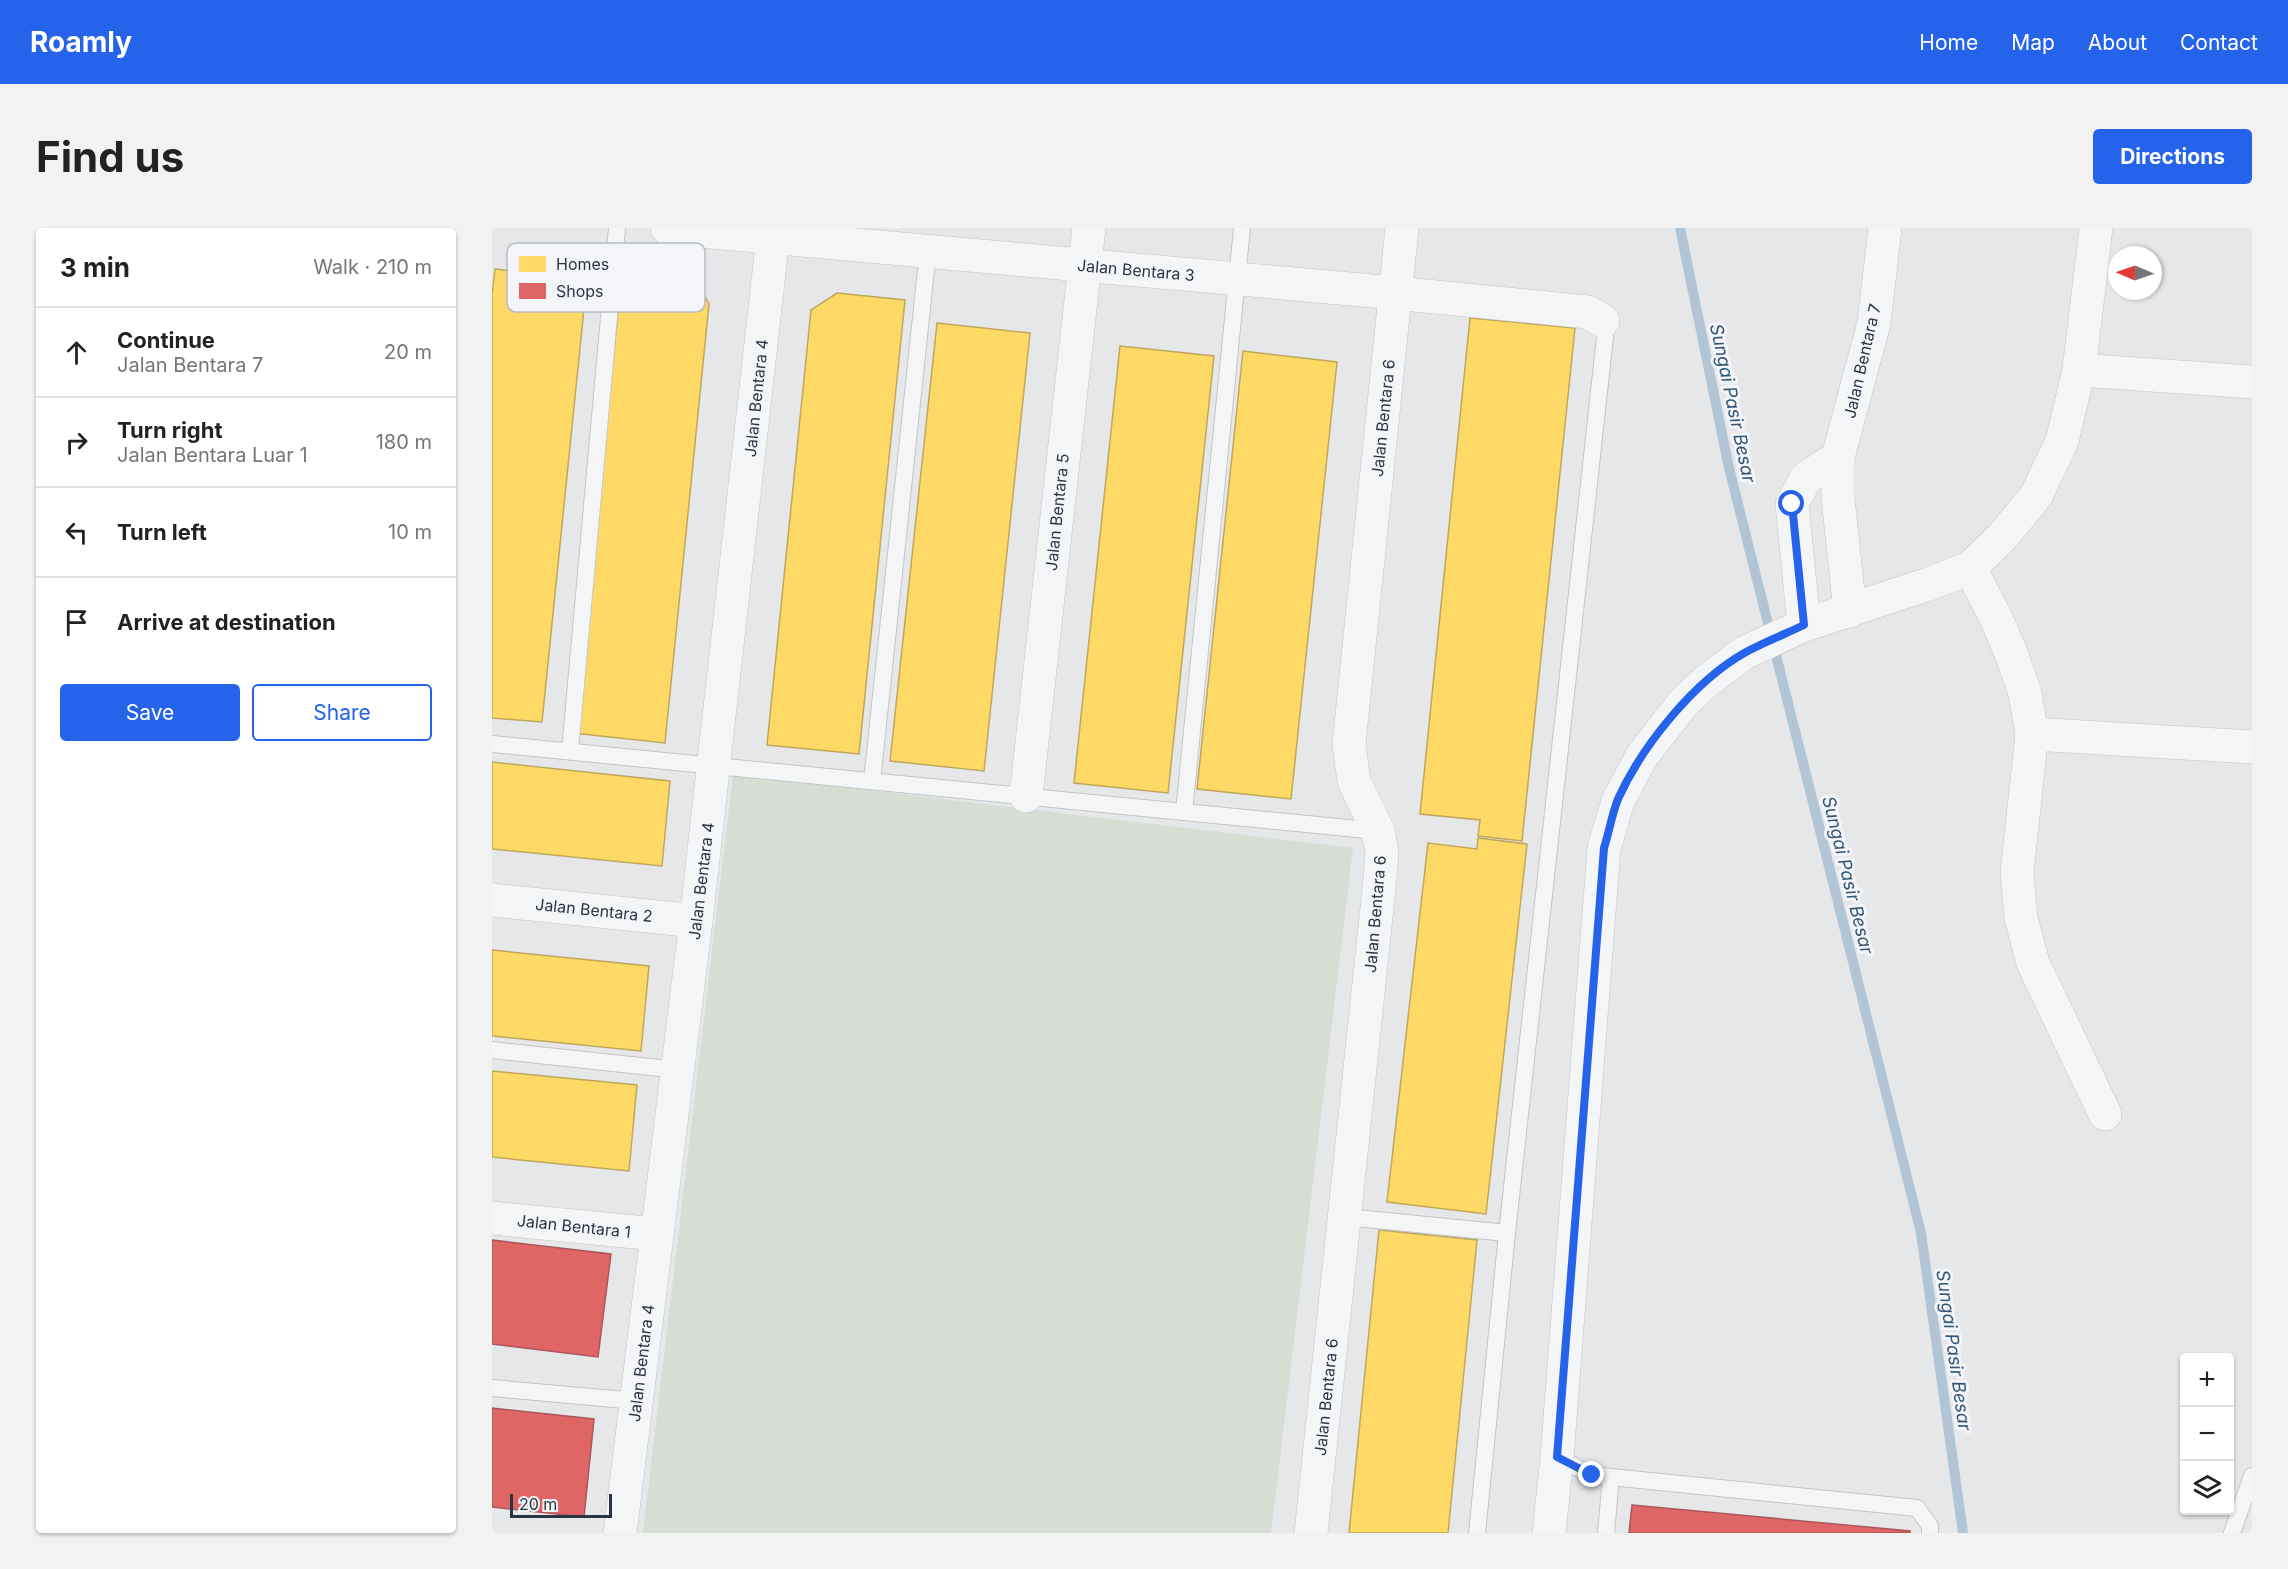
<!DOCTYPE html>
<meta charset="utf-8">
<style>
body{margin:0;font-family:Inter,sans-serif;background:#f2f2f2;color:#222}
.controls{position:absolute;right:18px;bottom:18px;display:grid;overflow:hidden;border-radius:6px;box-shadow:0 2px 4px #0004}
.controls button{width:54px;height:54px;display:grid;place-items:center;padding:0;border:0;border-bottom:2px solid #e0e0e0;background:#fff;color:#222;font:30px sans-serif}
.compass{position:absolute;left:1616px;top:18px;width:54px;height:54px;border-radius:50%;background:#fff;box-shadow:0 2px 4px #0004;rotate:272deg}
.scale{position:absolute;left:18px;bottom:15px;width:102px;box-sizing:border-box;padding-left:6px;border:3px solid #2a3544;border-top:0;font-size:16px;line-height:21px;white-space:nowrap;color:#2a3544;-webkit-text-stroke:4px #f3f5f8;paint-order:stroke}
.stop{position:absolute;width:18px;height:18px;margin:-14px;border:4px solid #2563eb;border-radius:50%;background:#fff}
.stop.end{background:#2563eb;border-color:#fff;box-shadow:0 2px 6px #0008}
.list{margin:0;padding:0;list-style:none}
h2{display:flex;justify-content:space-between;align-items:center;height:78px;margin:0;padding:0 24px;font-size:26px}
h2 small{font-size:20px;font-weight:400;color:#767676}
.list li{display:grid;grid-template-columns:39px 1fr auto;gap:18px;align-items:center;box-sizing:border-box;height:90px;padding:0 24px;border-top:2px solid #e0e0e0}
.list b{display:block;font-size:22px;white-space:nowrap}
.list p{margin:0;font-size:20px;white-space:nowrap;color:#767676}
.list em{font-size:20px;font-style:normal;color:#767676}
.actions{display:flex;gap:12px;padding:18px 24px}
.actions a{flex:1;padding:14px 0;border:2px solid #2563eb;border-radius:6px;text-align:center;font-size:21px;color:#2563eb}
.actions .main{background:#2563eb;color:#fff}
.icon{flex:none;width:33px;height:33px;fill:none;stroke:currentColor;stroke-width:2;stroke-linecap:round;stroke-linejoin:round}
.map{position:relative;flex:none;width:1760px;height:1305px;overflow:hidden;border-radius:6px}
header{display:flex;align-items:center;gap:36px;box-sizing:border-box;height:84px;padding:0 30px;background:#2563eb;color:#fff}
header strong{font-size:28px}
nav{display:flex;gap:33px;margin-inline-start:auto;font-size:21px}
.intro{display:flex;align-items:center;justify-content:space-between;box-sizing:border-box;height:144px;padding:0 36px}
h1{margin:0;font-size:42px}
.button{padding:15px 27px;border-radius:6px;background:#2563eb;color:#fff;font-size:21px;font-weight:700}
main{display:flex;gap:36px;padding:0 36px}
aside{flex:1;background:#fff;border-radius:6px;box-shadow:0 2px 4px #0004}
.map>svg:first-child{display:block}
</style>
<header>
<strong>Roamly</strong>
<nav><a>Home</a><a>Map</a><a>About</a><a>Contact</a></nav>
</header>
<div class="intro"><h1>Find us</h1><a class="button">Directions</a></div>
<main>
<aside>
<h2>3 min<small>Walk · 210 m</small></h2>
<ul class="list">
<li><svg class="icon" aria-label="ahead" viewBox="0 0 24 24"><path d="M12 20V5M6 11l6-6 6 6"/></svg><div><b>Continue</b><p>Jalan Bentara 7</p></div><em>20 m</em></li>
<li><svg class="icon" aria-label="right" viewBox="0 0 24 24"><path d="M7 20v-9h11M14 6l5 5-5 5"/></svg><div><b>Turn right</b><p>Jalan Bentara Luar 1</p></div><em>180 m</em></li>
<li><svg class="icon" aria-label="left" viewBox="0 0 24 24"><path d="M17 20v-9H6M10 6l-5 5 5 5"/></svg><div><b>Turn left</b></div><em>10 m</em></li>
<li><svg class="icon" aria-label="arrive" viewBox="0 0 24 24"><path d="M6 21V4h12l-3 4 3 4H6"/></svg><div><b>Arrive at destination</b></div></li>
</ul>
<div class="actions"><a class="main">Save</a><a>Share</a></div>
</aside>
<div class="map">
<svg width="1760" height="1305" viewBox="0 0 1760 1305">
<rect width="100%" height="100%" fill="#e5e7e9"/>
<polygon fill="#d6ddd5" points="241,546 861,620 779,1305 151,1305"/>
<g fill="#ffd966" stroke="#bfa85c" stroke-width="1.5">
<polygon points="3,41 95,51 50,494 0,490 0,67"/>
<polygon points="130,48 205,55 217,76 173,515 81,505"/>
<polygon points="345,65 413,72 367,526 275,517 319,82"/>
<polygon points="978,90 1083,100 1030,613 986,608 988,592 928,586"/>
<polygon points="445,95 538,105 492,543 398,533"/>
<polygon points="628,118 722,128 676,565 582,555"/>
<polygon points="751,123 845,134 799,571 705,561"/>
<polygon points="0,534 178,553 170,638 0,621"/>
<polygon points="986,610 1035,616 994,986 895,974 936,615 985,621"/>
<polygon points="0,722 157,738 149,823 0,808"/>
<polygon points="0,843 145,857 137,943 0,929"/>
<polygon points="887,1002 985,1012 956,1305 857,1305"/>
</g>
<g fill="#e06666" stroke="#a9575c" stroke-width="1.5">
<polygon points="0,1012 119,1026 106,1129 0,1116"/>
<polygon points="0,1180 102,1191 92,1289 0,1279"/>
<polygon points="1140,1277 1418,1303 1418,1305 1137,1305"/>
</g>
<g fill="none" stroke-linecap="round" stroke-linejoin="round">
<polyline stroke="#b3c5d4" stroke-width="10" points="1188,0 1237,240 1429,1005 1471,1305"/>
<g stroke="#c3c5c7" stroke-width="18">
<g id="service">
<polyline points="0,516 886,603"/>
<polyline points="78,523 125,0"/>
<polyline points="380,553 436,23"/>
<polyline points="692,584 750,0"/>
<polyline points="0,822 186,842"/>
<polyline points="854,989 1015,1005"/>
<polyline points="0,1160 144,1173"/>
<polyline points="1065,1229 1099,1247 1425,1280 1438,1298 1438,1305"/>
<polyline points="985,1305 1015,1005 1113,109 1111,93"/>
<polyline points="1114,1305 1119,1249"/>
<polyline points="1740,1305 1760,1248"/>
</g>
</g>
<g stroke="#c3c5c7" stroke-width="34">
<g id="minor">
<polyline points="175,0 903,65 1096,84 1111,93"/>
<polyline points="1587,142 1760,154"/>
<polyline points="1478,340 1504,390 1519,425 1533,465 1540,506 1525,644 1529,690 1541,735 1613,886"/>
<polyline points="1358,383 1346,270 1346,229 1382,95 1393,0"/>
<polyline points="1312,397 1300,276 1314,250 1346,229"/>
<polyline points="1540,506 1759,519"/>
<polyline points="534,568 597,0"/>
<polyline points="0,672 204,693"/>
<polyline points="0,990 164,1006"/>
<polyline points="128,1305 204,693 282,0"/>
<polyline points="819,1305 888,651 890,624 886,603 862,553 857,516 910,0"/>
<polyline points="1057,1305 1065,1229 1112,620 1126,573 1150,528 1192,474 1216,452 1252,425 1312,397 1434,357 1478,340 1510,309 1544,268 1570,213 1587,142 1604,0"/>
</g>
</g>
<use href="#service" stroke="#f4f5f6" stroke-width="16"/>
<use href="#minor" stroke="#f4f5f6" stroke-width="33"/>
</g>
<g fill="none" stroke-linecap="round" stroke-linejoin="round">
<path stroke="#2563eb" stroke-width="8" d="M 1100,1247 L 1065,1229 L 1112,620 C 1117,604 1120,586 1126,571 C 1150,518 1202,453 1254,424 C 1273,414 1293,406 1312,397 L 1300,276"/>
</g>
<g text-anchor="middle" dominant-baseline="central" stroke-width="6" stroke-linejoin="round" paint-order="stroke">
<g font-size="16" fill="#2a3544" stroke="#f3f5f8">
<text transform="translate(644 42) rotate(5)">Jalan Bentara 3</text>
<text transform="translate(1370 133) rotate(-77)">Jalan Bentara 7</text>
<text transform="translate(264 170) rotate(-84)">Jalan Bentara 4</text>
<text transform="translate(891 190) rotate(-84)">Jalan Bentara 6</text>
<text transform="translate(565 284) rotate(-84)">Jalan Bentara 5</text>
<text transform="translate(209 653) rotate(-83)">Jalan Bentara 4</text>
<text transform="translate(102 682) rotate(6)">Jalan Bentara 2</text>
<text transform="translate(883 686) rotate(-85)">Jalan Bentara 6</text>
<text transform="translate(82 998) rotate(6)">Jalan Bentara 1</text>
<text transform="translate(149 1135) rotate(-83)">Jalan Bentara 4</text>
<text transform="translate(834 1169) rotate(-84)">Jalan Bentara 6</text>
</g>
<g font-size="18" font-style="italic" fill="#345678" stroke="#f3f5f8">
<text transform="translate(1241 175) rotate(78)">Sungai Pasir Besar</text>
<text transform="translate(1356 647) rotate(76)">Sungai Pasir Besar</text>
<text transform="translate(1462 1122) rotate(82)">Sungai Pasir Besar</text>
</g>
</g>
<rect x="15" y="15" width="198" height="69" rx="9" fill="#f3f5f8" stroke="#b7bbc2" stroke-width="1.5"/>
<rect x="27" y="28" width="27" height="16" fill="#ffd966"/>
<rect x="27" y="55" width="27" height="16" fill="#e06666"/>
<g font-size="16" fill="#2a3544">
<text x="64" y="42">Homes</text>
<text x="64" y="69">Shops</text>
</g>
</svg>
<div class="controls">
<button>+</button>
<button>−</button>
<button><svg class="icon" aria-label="layers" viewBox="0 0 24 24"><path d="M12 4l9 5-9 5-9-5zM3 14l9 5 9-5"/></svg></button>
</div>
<svg class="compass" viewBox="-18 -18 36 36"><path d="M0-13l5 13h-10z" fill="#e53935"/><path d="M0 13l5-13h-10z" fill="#767676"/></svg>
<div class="scale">20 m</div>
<div class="stop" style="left:1300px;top:276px"></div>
<div class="stop end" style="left:1100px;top:1247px"></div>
</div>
</main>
